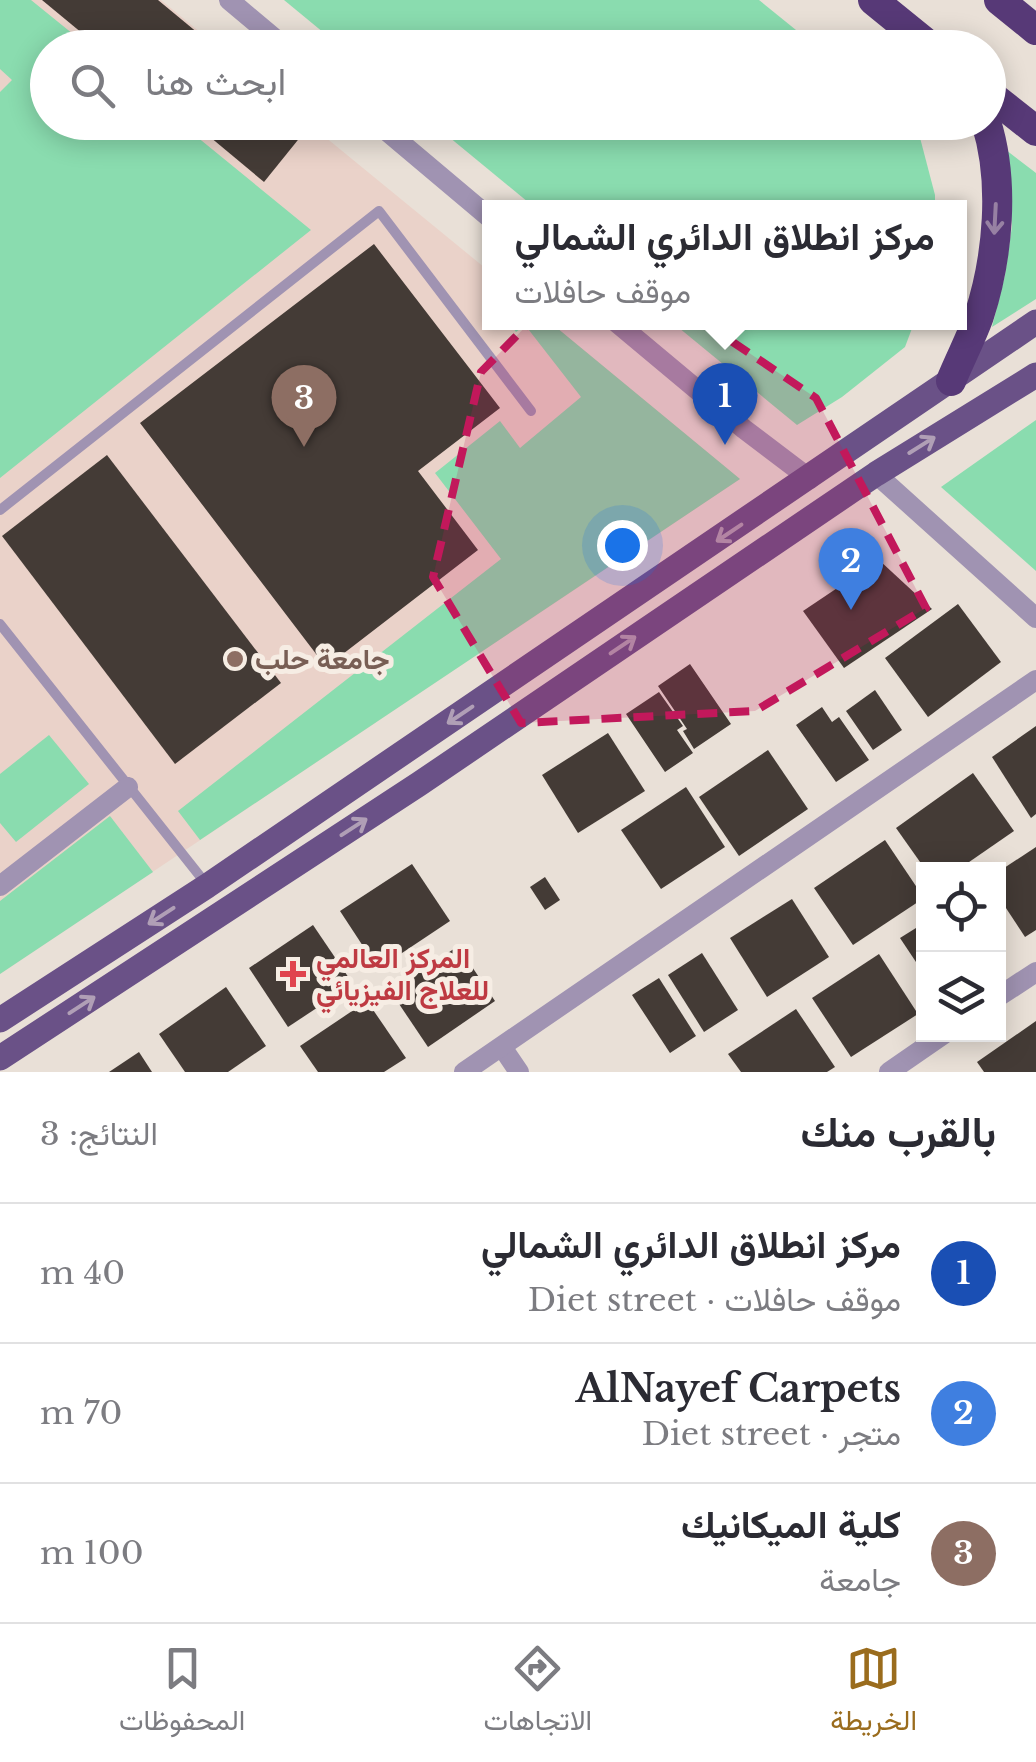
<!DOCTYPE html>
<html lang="ar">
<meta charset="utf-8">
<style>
body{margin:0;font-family:"Libre Baskerville",Vazirmatn,serif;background:#f7f7f7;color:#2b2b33;direction:rtl}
.controls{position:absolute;right:30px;bottom:30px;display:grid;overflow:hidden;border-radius:0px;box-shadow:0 5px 25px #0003}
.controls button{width:90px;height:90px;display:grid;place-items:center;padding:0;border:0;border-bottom:2px solid #e1e1e2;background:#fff;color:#2b2b33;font:50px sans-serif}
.you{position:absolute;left:622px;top:545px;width:35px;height:35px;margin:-25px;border:8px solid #fff;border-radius:50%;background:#1a73e8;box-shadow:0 0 0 15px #1a73e833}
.badge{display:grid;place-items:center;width:65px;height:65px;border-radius:50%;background:#9a6c1d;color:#fff;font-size:32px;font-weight:700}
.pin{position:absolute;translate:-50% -82px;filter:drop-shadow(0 2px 5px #0008)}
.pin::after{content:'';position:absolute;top:52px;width:35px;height:30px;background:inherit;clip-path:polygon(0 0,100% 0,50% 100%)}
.popup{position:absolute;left:482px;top:200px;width:485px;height:130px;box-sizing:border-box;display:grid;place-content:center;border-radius:0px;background:#fff;filter:drop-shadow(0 2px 8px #0005);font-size:32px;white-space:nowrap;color:#7c7c81}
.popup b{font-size:38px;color:#2b2b33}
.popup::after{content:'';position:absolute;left:50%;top:100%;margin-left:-20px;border:20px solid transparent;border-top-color:#fff}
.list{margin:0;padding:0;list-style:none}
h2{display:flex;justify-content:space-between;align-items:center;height:130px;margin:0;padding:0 40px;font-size:42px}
h2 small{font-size:32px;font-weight:400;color:#7c7c81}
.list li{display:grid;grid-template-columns:65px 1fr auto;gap:30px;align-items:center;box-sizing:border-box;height:140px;padding:0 40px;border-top:2px solid #e1e1e2}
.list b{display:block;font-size:38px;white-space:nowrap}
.list p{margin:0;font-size:32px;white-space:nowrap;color:#7c7c81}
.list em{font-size:32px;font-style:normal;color:#7c7c81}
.icon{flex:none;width:55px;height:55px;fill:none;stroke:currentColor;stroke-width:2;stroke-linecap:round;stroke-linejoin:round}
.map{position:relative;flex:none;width:1036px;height:1072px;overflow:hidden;direction:ltr}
.search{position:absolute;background:#fff;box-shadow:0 5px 25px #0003;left:30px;right:30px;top:30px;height:110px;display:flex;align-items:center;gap:25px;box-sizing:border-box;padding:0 35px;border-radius:55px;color:#7c7c81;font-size:38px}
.sheet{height:550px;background:#fff}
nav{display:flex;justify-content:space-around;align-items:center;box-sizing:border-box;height:140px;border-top:2px solid #e1e1e2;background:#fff;font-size:28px;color:#7c7c81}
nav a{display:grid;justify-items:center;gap:5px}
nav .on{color:#9a6c1d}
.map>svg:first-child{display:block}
</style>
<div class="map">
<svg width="1036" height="1072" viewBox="0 0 1036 1072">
<rect width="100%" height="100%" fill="#e9e0d7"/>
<polygon fill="#ead2c9" points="0,0 161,0 218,47 48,48 48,122 308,123 490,272 490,322 551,323 740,479 0,974"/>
<g fill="#8adcaf">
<polygon points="0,0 31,0 89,47 48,48 48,122 180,123 311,230 0,478 0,92 12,80 0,69"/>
<polygon points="284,0 759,0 817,47 341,47"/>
<polygon points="432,123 909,123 918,130 935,195 935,207 534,207"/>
<polygon points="1006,150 1036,173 1036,299 992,327 1005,275 1012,226"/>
<polygon points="509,323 551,323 740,479 200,840 178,811 501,559 435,473 500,421 520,448 581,397 525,325 516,332"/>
<polygon points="673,323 914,323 905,347 842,397 797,425"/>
<polygon points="1036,420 1036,571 941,487"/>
<polygon points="49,735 89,784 16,842 0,823 0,774"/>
<polygon points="110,816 153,872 0,974 0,901"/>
</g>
<g fill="#443b36">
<polygon points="42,0 158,0 216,48 100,48"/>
<polygon points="192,122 308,122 310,125 264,182"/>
<polygon points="374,244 500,408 418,471 478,550 326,667 140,423"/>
<polygon points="107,455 281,683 175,764 2,536"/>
<polygon points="879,560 932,609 844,668 803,611"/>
<polygon points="958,604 1001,662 928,717 885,658"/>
<polygon points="690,664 731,724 694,749 683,731 687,729 658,686"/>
<polygon points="875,690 902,730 873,750 846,711"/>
<polygon points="659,692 683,726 677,730 693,753 665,772 626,714"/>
<polygon points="822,707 832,722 839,717 869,760 836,782 796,725"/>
<polygon points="1036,726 1036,814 1031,818 992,757"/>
<polygon points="608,733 645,791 578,833 542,775"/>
<polygon points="768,750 808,809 739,856 699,797"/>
<polygon points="973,773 1014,831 959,869 925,869 896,828"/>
<polygon points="686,787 725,847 661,889 621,830"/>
<polygon points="885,840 924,898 853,945 814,888"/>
<polygon points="1036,847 1036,930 1025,937 998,896 998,872"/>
<polygon points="412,864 450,921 378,969 340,911"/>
<polygon points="545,877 560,900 545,910 530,887"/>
<polygon points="792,899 829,957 767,997 730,938"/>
<polygon points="924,923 924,974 900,938"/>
<polygon points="313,925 353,984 288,1027 249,968"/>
<polygon points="458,946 495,1001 428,1047 391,992"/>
<polygon points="702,953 738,1010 704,1032 668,975"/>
<polygon points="879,954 918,1014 851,1057 812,998"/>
<polygon points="659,978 696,1036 670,1053 632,995"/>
<polygon points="226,987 266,1046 228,1072 185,1072 159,1034"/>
<polygon points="367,1001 406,1058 384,1072 318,1072 300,1046"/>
<polygon points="796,1009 835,1067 827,1072 741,1072 728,1054"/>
<polygon points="1036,1021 1036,1072 984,1072 977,1062"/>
<polygon points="139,1052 152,1072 109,1072"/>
</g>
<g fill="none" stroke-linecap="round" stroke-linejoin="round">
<g stroke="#a093b2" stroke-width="10">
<polyline points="0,510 379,211 531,411"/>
<polyline points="0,624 207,885"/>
</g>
<g stroke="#a093b2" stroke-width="20">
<polyline points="229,0 286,48"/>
<polyline points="376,122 490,218"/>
<polyline points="616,322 744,429 810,479"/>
<polyline points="876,474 1036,618"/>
<polyline points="0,886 128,787"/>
<polyline points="998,997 1036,972"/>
<polyline points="502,1047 519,1072"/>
<polyline points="464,1072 1036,680"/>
<polyline points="889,1072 944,1034"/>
</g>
<g stroke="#6a5187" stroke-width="25">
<polyline points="0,1020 207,886 1036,322"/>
<polyline points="0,1058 419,784 876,474 1036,375"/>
</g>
<g stroke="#573977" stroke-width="30">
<polyline points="873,0 932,48"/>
<polyline points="999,0 1036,30"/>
<polyline points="988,93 1036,131"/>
<path d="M 951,381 C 960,359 971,338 979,316 C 998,257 1005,182 986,122"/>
</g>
</g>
<defs><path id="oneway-shaft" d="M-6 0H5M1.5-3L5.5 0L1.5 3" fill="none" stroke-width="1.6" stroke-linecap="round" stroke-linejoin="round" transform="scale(2.5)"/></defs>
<use stroke="#9781a3" href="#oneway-shaft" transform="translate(995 219) rotate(93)"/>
<g stroke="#b09fb6">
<use href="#oneway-shaft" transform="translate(922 445) rotate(-32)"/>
<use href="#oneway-shaft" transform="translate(729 533) rotate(146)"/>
<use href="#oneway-shaft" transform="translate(623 645) rotate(-34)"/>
<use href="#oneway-shaft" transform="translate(460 715) rotate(146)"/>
<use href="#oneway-shaft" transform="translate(354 827) rotate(-33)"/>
<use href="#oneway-shaft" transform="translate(161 916) rotate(147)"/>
<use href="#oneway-shaft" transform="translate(82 1005) rotate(-33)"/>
</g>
<path fill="#c2185b" fill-opacity="0.2" stroke="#c2185b" stroke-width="8" stroke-dasharray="20 12" stroke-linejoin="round" d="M 599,252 L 816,398 L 926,608 L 755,711 L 521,723 L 433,577 L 481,372 Z"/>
<circle fill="#8d6e63" stroke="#f6ede4" stroke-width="4" cx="235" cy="659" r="10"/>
<path fill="#e0444e" stroke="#f6ede4" stroke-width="4" d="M288 959h10v10h10v10h-10v10h-10v-10h-10v-10h10z"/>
<g text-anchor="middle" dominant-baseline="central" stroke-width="10" stroke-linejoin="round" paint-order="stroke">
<g font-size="28" font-weight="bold" fill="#785e54" stroke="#f6ede4" text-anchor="start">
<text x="255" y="659">جامعة حلب</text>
</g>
<g font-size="28" font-weight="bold" fill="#be3a42" stroke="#f6ede4" text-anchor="start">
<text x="316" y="958">المركز العالمي<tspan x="316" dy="32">للعلاج الفيزيائي</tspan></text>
</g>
</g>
</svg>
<div class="controls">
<button><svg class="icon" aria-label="locate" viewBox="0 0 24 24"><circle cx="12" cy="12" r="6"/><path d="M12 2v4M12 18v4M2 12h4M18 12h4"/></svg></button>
<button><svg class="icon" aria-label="layers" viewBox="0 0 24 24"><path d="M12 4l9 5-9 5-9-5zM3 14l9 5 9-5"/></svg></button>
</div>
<div class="you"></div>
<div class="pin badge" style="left:725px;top:445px;background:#1a4fb4">1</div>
<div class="popup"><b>مركز انطلاق الدائري الشمالي</b>موقف حافلات</div>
<div class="pin badge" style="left:851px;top:610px;background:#3f7fe0">2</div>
<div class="pin badge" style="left:304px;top:447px;background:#8d6e63">3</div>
<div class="search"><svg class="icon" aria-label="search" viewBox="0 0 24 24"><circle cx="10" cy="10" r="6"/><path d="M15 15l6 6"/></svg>ابحث هنا</div>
</div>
<section class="sheet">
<h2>بالقرب منك<small>النتائج: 3</small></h2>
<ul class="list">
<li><span class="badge" style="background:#1a4fb4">1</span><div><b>مركز انطلاق الدائري الشمالي</b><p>موقف حافلات · Diet street</p></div><em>40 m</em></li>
<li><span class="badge" style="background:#3f7fe0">2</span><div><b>AlNayef Carpets</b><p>متجر · Diet street</p></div><em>70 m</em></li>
<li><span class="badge" style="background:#8d6e63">3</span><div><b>كلية الميكانيك</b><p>جامعة</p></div><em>100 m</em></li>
</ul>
</section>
<nav>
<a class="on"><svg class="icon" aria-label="map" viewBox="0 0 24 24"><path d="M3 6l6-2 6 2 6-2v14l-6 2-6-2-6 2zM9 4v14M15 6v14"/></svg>الخريطة</a>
<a><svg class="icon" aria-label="directions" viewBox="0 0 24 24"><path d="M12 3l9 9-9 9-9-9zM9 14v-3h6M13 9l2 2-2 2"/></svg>الاتجاهات</a>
<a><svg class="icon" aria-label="saved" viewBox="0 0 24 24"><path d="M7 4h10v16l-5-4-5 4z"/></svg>المحفوظات</a>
</nav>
